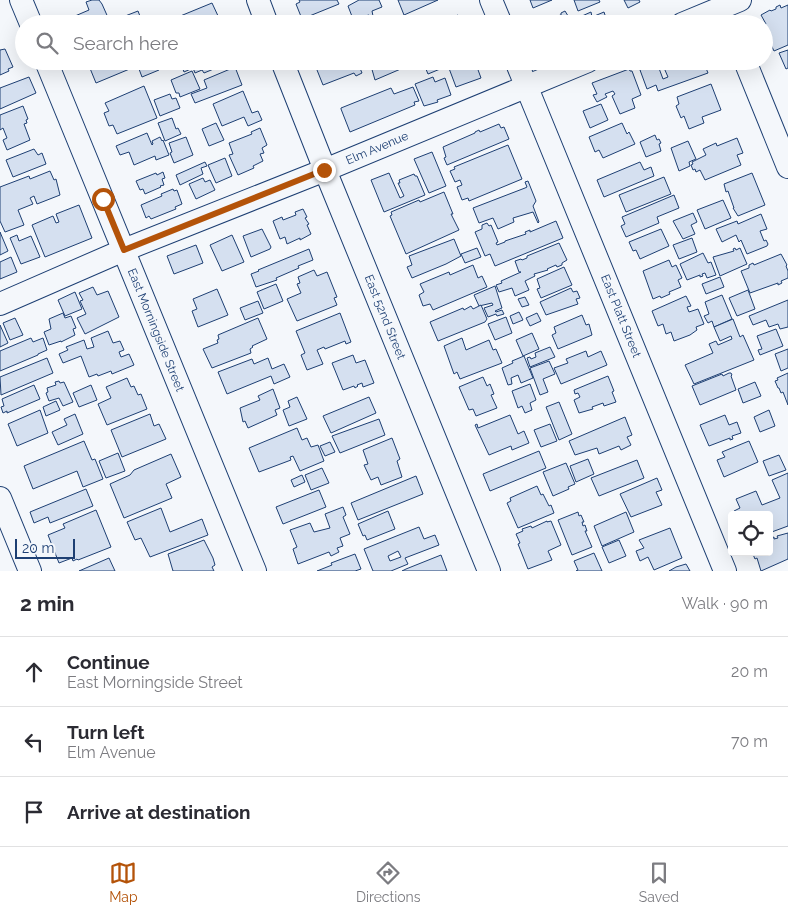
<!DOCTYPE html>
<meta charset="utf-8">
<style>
body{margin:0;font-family:Raleway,sans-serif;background:#f2f2f3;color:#2b2b33}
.controls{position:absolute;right:15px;bottom:15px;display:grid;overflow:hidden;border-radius:5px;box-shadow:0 5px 20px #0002}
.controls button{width:45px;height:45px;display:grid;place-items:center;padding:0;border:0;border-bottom:1px solid #e1e1e2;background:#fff;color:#2b2b33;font:25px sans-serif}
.scale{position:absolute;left:15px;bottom:12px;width:60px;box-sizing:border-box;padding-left:5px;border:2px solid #1d3f73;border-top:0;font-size:14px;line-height:18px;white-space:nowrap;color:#1d3f73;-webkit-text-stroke:4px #f4f7fb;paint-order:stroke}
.stop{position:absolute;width:15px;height:15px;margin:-11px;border:4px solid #b45309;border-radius:50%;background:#fff}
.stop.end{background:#b45309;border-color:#fff;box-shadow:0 1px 5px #0008}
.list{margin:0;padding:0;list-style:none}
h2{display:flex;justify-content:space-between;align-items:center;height:65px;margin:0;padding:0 20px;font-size:21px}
h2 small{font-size:16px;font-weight:400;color:#7c7c81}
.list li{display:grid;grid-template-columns:32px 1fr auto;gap:15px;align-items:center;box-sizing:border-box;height:70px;padding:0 20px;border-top:1px solid #e1e1e2}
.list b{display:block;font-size:19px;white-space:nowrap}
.list p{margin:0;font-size:16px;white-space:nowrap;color:#7c7c81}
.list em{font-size:16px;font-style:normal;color:#7c7c81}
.icon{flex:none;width:28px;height:28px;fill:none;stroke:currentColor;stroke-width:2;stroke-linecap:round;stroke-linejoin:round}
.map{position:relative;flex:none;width:788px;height:571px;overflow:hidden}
.search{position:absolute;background:#fff;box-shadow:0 5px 20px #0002;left:15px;right:15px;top:15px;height:55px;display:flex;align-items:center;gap:12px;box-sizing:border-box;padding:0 18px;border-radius:28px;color:#7c7c81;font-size:19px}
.sheet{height:275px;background:#fff}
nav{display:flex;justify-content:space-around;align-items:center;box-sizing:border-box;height:70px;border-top:1px solid #e1e1e2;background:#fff;font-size:14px;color:#7c7c81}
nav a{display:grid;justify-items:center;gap:2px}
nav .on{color:#b45309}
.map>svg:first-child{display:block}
</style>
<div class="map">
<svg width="788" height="571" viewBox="0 0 788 571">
<rect width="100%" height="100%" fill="#f4f7fb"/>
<g fill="#d5e0f0" stroke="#1d3f73" fill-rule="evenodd">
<polygon points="92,0 99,0 102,4 110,22 108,24 70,24 68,19 89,10 86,2"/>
<polygon points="299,0 337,0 339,4 302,19 296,4 300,2"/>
<polygon points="359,0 379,0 382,7 372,11 373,16 370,17 369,15 353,19 348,6"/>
<polygon points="398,0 438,0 404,15"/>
<polygon points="530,0 552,0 533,8"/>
<polygon points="574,0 599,0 600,2 578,11"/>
<polygon points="624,0 639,0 640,2 628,8"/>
<polygon points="212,3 219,18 217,19 219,23 175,24 173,19"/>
<polygon points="780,5 781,8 788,5 788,45 774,51 764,30 764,25 766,24 761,15 770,10 771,11 776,9 776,7"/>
<polygon points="138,11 143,24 122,24 120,18"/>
<polygon points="565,11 573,24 541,24 550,18 561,15 561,13"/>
<polygon points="591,12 592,17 604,12 608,24 583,24 582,21 584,20 582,16"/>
<polygon points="458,15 461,23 467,21 468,24 437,24"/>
<polygon points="5,49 13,67 8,69 9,71 0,75 0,50"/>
<polygon points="788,50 788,68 786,69 779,53"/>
<polygon points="87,61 130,61 132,68 96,83"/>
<polygon points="136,61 156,61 159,70 142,77"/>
<polygon points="163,61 182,61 166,68"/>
<polygon points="187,61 233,61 204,73 202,70 195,73 193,68 184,72 181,64"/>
<polygon points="323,61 357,61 362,73 356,76 354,73 323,85 315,65"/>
<polygon points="373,61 400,61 403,68 375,80 371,66 368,67 367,64"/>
<polygon points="442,61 445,67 428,74 423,62"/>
<polygon points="452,61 478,61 480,66 477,67 481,78 456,87 447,63"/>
<polygon points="661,61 703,61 708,73 658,91 656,85 647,89 640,70 657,63 663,79 668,77"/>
<polygon points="235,67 242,85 195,103 191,94 207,88 204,80"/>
<polygon points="629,69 630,71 632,71 641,95 632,99 635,108 620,114 612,96 615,94 613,91 605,94 607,97 597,102 593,95 597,94 592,83"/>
<polygon points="192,71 200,89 180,97 179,93 176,93 171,80"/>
<polygon points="29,77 36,93 0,109 0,88"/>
<polygon points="433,77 435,82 445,78 451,95 437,100 438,102 424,106 415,84"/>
<polygon points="711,84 721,110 702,117 704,123 689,129 684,116 681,118 676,106 679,104 677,97"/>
<polygon points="144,86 157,118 117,134 113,125 109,126 104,113 109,111 105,103"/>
<polygon points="413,87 419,101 414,102 415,105 350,132 341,109 341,108 391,88 394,94"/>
<polygon points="243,91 252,113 258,111 262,120 248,126 244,117 222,126 213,104"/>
<polygon points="170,94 172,99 176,98 180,108 160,116 154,100"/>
<polygon points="601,104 608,120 590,128 583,111"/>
<polygon points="23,106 28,119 26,120 27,123 24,124 30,140 7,150 3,140 7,138 3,128 0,130 0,115"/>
<polygon points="172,118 176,129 178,128 181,134 165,141 158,123"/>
<polygon points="216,123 224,140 209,146 202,129"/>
<polygon points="622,123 627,134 629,132 635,144 603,158 599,150 595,152 589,137"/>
<polygon points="499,124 501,128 504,127 509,139 447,165 444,158 446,157 443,147 475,133 475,132 479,130 480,132"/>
<polygon points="260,128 267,145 262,148 264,153 260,154 263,161 253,166 254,168 238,175 229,155 233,154 229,143 252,134 251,132"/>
<polygon points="147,133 152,145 153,144 152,141 160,137 162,141 163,140 169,155 156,160 155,156 134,165 129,152 120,155 116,146"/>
<polygon points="655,135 657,140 659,139 661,143 659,144 661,151 646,157 640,142"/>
<polygon points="186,137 193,155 174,163 170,153 172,152 169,143"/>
<polygon points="737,138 743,153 737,155 741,165 705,180 700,170 696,172 695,169 693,170 691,165 693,164 692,162 706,155 703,149 716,143 717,146"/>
<polygon points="688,141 696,159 689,162 690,166 679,171 671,148"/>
<polygon points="508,145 522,179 469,201 468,198 462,200 457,187 462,185 460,180 455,182 450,171 455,169 454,167"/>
<polygon points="34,149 38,155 42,153 46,164 13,177 6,160"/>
<polygon points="432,152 446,186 429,193 414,159"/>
<polygon points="225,158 232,176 216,183 208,165"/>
<polygon points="205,162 207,166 201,168 203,174 180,185 176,175"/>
<polygon points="640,162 644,170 651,167 654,176 604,197 597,180"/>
<polygon points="50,171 54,180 56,179 60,195 37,204 34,196 30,198 33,204 18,210 24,225 5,232 0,221 0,187 29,176 30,179"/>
<polygon points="163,172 165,178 162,179 164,185 160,186 161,187 145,194 143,189 140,190 136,181 156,173 157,175"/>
<polygon points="389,173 400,198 404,196 398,183 400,183 399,180 414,174 415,176 417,176 425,195 384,212 371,180"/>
<polygon points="752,173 765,205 738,216 733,208 734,208 728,191 726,192 724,184"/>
<polygon points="664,177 671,194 626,212 619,195"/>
<polygon points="203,178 205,182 210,180 215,190 196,199 189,184"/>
<polygon points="528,181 536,201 533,206 539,222 538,223 533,212 513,218 514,222 498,229 493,218 479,223 473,208 525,188 527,187 525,182"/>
<polygon points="173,189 174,191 177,190 182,204 175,207 176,209 151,219 149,216 146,218 141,205 162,196 161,194"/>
<polygon points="444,192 453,214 451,214 459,230 406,254 390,216 392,215 391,212 419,200 420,202"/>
<polygon points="674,195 679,208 657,217 659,223 626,237 621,226 625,224 622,217"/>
<polygon points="723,200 731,218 705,229 697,210"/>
<polygon points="79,205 92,238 45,257 32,225 53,216 56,223 59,222 56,214"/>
<polygon points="303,209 307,217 305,218 309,224 307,225 311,234 300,240 300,238 287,244 285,237 280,239 273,221 282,217 283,220 296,215 295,212"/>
<polygon points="693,213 697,222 691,225 695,234 683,239 673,221"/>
<polygon points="761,214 767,229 760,231 764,241 766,240 768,244 767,246 747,254 741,240 739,242 736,235 722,242 716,229 737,221 738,224"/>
<polygon points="556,221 563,238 495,266 490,254 485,256 475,232 482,229 482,225 487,223 489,226 491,225 498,242 496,243 497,245 505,242 505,241 526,234 525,232 530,230 530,232"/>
<polygon points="262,229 271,247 270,249 251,257 243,236"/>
<polygon points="661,229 669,246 640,259 636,250 633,251 629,242"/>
<polygon points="0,232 8,251 0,255"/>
<polygon points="17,235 19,241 31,236 40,257 21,264 10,238"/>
<polygon points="232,235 244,262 222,271 210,245"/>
<polygon points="692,238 697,252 679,259 673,245"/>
<polygon points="454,239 461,256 446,264 412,278 407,267 412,265 409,256"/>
<polygon points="559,243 567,260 562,263 562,265 557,267 556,265 547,269 548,270 534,274 535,276 525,281 529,290 515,296 512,288 499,292 496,285 502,283 501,281 521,272 519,272 515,261 521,259 522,260 527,258 527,256"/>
<polygon points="196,245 203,263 174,274 167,256"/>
<polygon points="477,248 481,257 465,263 461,254"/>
<polygon points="735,248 736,250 740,248 747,264 720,276 713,257 734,251 733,249"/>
<polygon points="309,249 313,260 298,266 299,268 276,278 277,280 256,287 251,274 259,271 258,270"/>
<polygon points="703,253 708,263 711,262 716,275 707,278 705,273 702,274 703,276 700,277 700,275 687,280 680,264"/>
<polygon points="781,254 787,265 786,266 788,271 788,278 781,281 782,283 778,285 778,283 750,293 741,271 749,268 749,265 753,263 754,265"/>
<polygon points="11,257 17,272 0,279 0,262"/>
<polygon points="669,260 672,267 676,265 682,278 678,280 681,287 669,292 670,294 661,298 660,296 653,299 643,271"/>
<polygon points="473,265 478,278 482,276 487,287 433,310 430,304 423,306 419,295 424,292 420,284 449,272 450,275"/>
<polygon points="564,267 572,285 541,298 537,289 540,288 537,279"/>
<polygon points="314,270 317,276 327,272 337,297 334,298 337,305 297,321 287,299 301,293 297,284 300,283 298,277"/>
<polygon points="720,277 724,287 706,294 702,284"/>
<polygon points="276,284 283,301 264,309 257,292"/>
<polygon points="495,286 502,308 495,311 496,312 502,310 504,314 497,316 496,314 488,317 484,308 493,305 492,303 479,306 474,295"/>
<polygon points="93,287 97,295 108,291 119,317 85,334 77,318 86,314 80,301 83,300 79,293"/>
<polygon points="571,288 573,292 577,291 580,298 576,299 578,304 546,315 540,302"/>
<polygon points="217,289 228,315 198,327 192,311 197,309 193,299"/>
<polygon points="748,290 755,309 737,316 729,298"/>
<polygon points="75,292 82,309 65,316 58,300"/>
<polygon points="722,295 732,319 714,327 712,321 708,323 704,316 709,314 705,302"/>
<polygon points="686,296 691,306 687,307 689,312 698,309 704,324 696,327 697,330 690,335 674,341 671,332 666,334 663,324 658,326 652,311"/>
<polygon points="525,297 529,305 522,307 518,299"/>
<polygon points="788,300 788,327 780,329 778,324 769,327 766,320 753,325 749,316"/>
<polygon points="258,301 263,313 245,320 240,308"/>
<polygon points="481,305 487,319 485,322 438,341 430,322 463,308 464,310 471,306 473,309"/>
<polygon points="519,312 523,320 513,324 510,316"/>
<polygon points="63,313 65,318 71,316 76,328 73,329 75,335 61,342 61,341 49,345 44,332 51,329 49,319"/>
<polygon points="340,313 351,342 346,344 345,341 325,349 324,347 317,350 323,364 307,370 301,355 305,353 296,331"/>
<polygon points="537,313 541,321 530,326 526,318"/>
<polygon points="582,315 586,325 589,324 592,335 558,349 552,335 556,333 554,327"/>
<polygon points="506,317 512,333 495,340 488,324"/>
<polygon points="15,318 23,335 10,340 3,323"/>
<polygon points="258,318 267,339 252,346 253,347 250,349 251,353 212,368 203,349 218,343 217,340 219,339 218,335"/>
<polygon points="733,319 740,337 743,335 754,360 694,384 685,365 713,353 709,344 716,341 718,345 732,339 731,336 720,341 714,327"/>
<polygon points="0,325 8,343 0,347"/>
<polygon points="776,329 783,346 760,355 758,350 762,349 757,336"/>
<polygon points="108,331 113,343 120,341 124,350 119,352 121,357 129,354 134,365 112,374 111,371 98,376 97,374 89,377 81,356 63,363 59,354 68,350 66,347 84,340 87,349 94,347 91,338"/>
<polygon points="532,333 539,349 523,356 516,340"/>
<polygon points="31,338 33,342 43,338 47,350 38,354 38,355 0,371 0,351"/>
<polygon points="462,338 466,350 489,340 493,350 496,349 502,363 460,379 457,372 454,374 444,346"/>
<polygon points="550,347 555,357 530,367 527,358 530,357 531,359 536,357 535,353"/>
<polygon points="788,349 788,368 781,371 775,354"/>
<polygon points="586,351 588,357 601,351 607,365 561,384 554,368 568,363 566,359"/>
<polygon points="353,355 356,363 365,360 374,383 363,387 362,383 357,385 358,386 355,388 354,386 343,390 332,363"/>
<polygon points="524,356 533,378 521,383 518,375 511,378 512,384 508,385 502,368 513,363 512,361"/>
<polygon points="47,358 53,373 1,395 0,377"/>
<polygon points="268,358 272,369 284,364 290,377 274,384 271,376 227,394 218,372 252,359 254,364"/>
<polygon points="549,361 555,374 543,379 548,392 540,395 530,368"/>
<polygon points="729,373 731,373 732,375 731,376 736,390 700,405 692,386 722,374 723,376"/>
<polygon points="788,373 788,405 783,392 781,393 779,388 778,388 775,381 778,380 777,378"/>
<polygon points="608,376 614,391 612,392 616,402 604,406 603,403 592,407 593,409 579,413 574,400 580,397 578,393 575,394 574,390"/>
<polygon points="483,377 487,386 490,384 494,394 491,395 497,408 476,416 473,409 469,410 459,387"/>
<polygon points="127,378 131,387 134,386 138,395 141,394 147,409 107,425 98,404 111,398 106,387"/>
<polygon points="59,381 60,383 64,382 73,402 63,406 59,398 49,401 46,393 48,392 47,388 56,385 55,382"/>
<polygon points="755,382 761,396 743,403 738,389"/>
<polygon points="530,384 536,400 530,403 532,410 525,413 522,406 518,408 512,391"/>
<polygon points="34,385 40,399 7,413 7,411 3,413 1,407 4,406 2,399"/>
<polygon points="91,385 97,400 79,407 73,393"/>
<polygon points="273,389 280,408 275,410 277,415 248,428 245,421 243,422 240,408 260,400 258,396"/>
<polygon points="297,397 307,419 289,426 283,410 290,407 288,401"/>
<polygon points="369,397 376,413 331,433 323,416"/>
<polygon points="56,401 60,410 46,416 43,407"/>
<polygon points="559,402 572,434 559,440 546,407"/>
<polygon points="40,410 48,433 17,446 8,424"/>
<polygon points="769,410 775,426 760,432 754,417"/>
<polygon points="75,414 83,434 58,445 52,432 67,425 64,419"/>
<polygon points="150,414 154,426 159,424 166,439 122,457 111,430"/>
<polygon points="510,415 518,434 524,431 529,443 512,450 511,446 489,455 475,425 477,424 478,428"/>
<polygon points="725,415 729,425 737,422 741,433 732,436 733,439 730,440 730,438 709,446 700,425"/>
<polygon points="625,417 632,435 627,437 631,445 621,450 619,446 599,454 597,448 575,455 569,441"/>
<polygon points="379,419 385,435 340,453 332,436"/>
<polygon points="550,424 557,441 541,447 534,430"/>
<polygon points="297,428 302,440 307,438 311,447 318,445 324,461 300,471 293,456 290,457 291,460 259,472 249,448"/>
<polygon points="392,438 400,459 397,461 402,477 381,485 378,477 371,480 364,465 368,464 363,450"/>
<polygon points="84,441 92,460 95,459 103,479 83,487 77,471 33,489 24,466"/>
<polygon points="749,441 758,462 724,477 717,460 725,457 722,452"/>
<polygon points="330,442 335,452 325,456 320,446"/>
<polygon points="539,451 546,468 490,491 483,474"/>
<polygon points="118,453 125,471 106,478 99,461"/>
<polygon points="171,454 181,477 166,484 172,498 124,518 110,484 130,475 134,470"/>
<polygon points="779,455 786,470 769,476 763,461"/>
<polygon points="588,459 594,474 576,482 570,466"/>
<polygon points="637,460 644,478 599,496 591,478"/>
<polygon points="566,463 575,484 568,487 569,489 553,496 543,472"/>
<polygon points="322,468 329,483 311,490 305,475"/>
<polygon points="788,473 788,526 769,533 769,515 736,515 734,511 740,508 736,499 756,491 762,505 780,498 772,480"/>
<polygon points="302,475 305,482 294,487 291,480"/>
<polygon points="416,476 423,494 358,520 351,503"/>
<polygon points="657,478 662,490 656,492 662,505 631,517 620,494"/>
<polygon points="537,486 541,495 543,494 549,506 551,505 554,513 518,528 507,503 511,501 510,498"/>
<polygon points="86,489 93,506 50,523 48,517 34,523 30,512"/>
<polygon points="319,490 326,507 283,524 276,507"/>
<polygon points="343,507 346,515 343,517 350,534 340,538 343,546 337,548 339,552 331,556 329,552 298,564 293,549 297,547 290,530 310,523 314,532 330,528 325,514"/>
<polygon points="161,508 170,532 202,519 208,535 150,557 141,538 135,540 127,522"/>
<polygon points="96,510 111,547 78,560 77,559 73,561 72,558 59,563 48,535 65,528 63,524"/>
<polygon points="388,511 395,529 367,540 365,535 363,536 358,524"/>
<polygon points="578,512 579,516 581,515 584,522 582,522 583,526 585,525 587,531 585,531 592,547 572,555 558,520"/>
<polygon points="626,512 634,532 602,546 594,526"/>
<polygon points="547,521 547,522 551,521 561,545 548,551 552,560 528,569 518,544 520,543 516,534 523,531 522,529 531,526 532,528"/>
<path d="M 419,527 L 424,539 L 435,535 L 439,545 L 405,558 L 408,564 L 391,571 L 373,571 L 364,549 ZM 398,551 L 401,557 L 390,561 L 388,556 Z"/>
<polygon points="670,528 682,558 654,570 648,557 640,561 636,551 644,548 639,540"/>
<polygon points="788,533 788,559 761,571 757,558 755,559 752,552 769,552 769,539 774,537 774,539 778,538 777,536"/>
<polygon points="204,540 213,558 215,565 212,567 214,571 173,571 168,554"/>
<polygon points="619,540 626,556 609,563 602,547"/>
<polygon points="594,553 602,571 576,571 578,570 574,561"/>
<polygon points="355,554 361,569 355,571 317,571 332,565 331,563"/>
<polygon points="441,555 447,571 402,571 406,569"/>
<polygon points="109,558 115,571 79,571"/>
<polygon points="686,564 690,571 669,571 676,567"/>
</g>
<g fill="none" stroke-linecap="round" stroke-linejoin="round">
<g stroke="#1d3f73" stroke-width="24">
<g id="minor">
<polyline points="21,0 31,24"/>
<polyline points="258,0 267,24"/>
<polyline points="491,0 501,24"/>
<polyline points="682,24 740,0"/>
<polyline points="46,61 255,571"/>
<polyline points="282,61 325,170 489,571"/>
<polyline points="516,61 725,571"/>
<polyline points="745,61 788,167"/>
<polyline points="0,304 124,250 325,170 588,61"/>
<polyline points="0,498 30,571"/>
</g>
</g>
<use href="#minor" stroke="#f4f7fb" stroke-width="22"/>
</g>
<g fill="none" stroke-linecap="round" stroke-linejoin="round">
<polyline stroke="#b45309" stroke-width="6" points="103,199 124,250 324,170"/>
</g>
<g text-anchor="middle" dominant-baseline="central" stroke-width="4" stroke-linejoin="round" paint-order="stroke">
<g font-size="12" fill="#1d3f73" stroke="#f4f7fb">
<text transform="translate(377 148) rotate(-23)">Elm Avenue</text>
<text transform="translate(621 316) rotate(68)">East Platt Street</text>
<text transform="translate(385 317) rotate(68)">East 52nd Street</text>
<text transform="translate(156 330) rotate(68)">East Morningside Street</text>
</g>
</g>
</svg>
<div class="controls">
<button><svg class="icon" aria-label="locate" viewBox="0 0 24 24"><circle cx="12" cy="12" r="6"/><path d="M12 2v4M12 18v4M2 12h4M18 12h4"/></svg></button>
</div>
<div class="scale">20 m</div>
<div class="stop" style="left:103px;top:199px"></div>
<div class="stop end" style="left:324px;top:170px"></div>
<div class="search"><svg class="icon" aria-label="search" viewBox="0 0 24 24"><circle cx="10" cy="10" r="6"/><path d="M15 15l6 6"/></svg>Search here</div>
</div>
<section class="sheet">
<h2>2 min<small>Walk · 90 m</small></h2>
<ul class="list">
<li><svg class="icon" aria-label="ahead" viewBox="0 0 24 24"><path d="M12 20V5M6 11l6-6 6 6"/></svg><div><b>Continue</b><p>East Morningside Street</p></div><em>20 m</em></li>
<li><svg class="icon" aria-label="left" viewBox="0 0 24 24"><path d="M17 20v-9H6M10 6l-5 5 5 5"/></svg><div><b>Turn left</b><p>Elm Avenue</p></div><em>70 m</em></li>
<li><svg class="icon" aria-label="arrive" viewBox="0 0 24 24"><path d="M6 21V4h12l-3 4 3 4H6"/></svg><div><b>Arrive at destination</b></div></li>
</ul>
</section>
<nav>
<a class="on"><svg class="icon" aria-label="map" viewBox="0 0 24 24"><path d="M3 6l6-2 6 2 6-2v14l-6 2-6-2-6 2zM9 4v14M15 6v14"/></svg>Map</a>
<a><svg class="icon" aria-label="directions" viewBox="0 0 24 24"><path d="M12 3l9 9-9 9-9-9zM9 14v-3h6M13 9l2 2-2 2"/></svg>Directions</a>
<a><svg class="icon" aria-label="saved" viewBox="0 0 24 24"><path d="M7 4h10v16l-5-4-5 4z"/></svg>Saved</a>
</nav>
